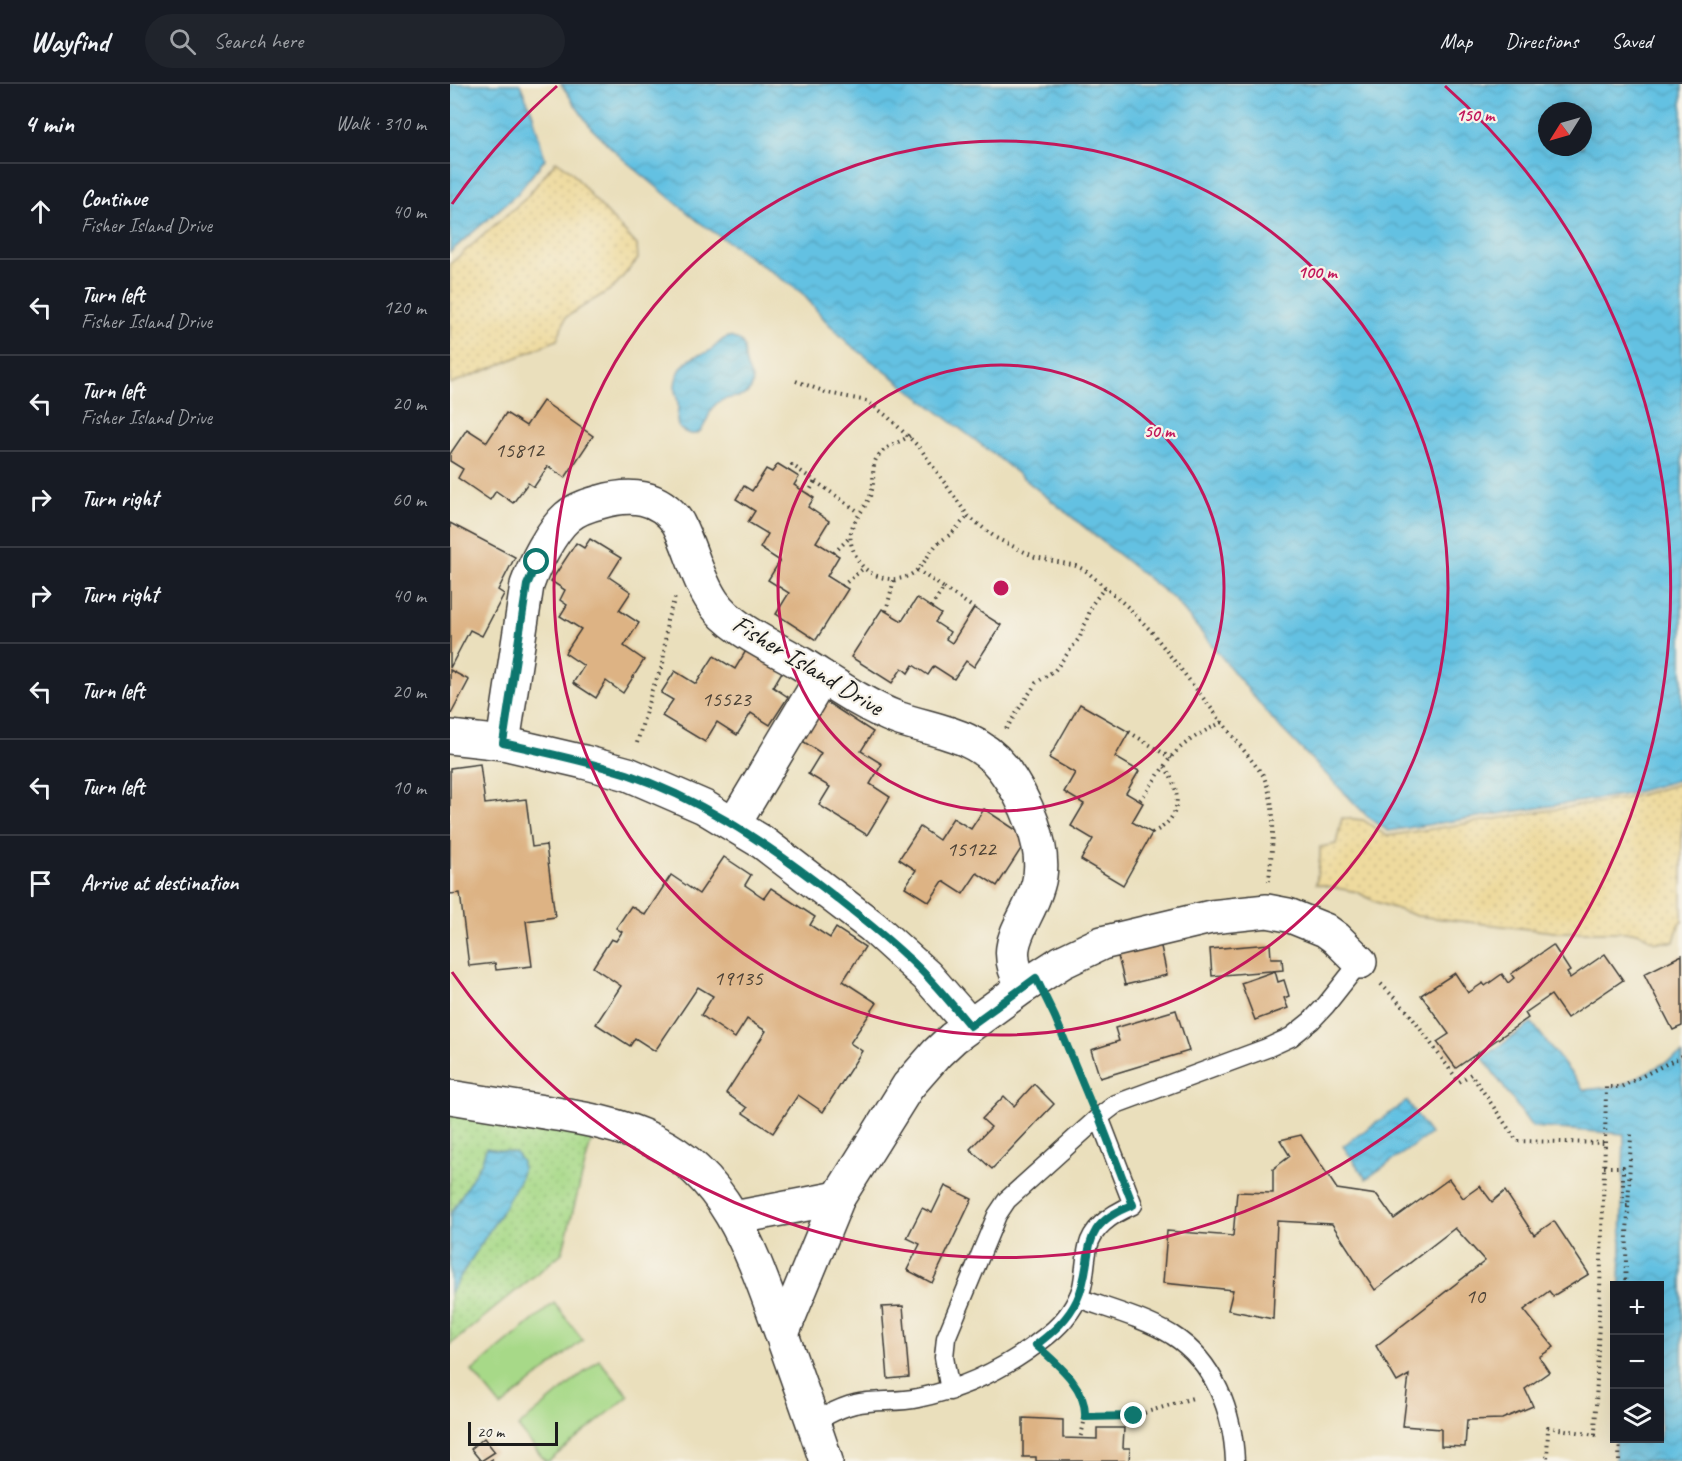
<!DOCTYPE html>
<meta charset="utf-8">
<style>
body{margin:0;font-family:Caveat,sans-serif;background:#20242c;color:#f1f3f6}
.controls{position:absolute;right:18px;bottom:18px;display:grid;overflow:hidden;border-radius:0px;box-shadow:0 6px 24px #0002}
.controls button{width:54px;height:54px;display:grid;place-items:center;padding:0;border:0;border-bottom:2px solid #363941;background:#171b24;color:#f1f3f6;font:30px sans-serif}
.compass{position:absolute;left:1088px;top:18px;width:54px;height:54px;border-radius:50%;background:#171b24;box-shadow:0 6px 24px #0002;rotate:233deg}
.scale{position:absolute;left:18px;bottom:15px;width:90px;box-sizing:border-box;padding-left:6px;border:3px solid #1c1c1c;border-top:0;font-size:16px;line-height:21px;white-space:nowrap;color:#1c1c1c;-webkit-text-stroke:4px #f7f3e8;paint-order:stroke}
.stop{position:absolute;width:18px;height:18px;margin:-14px;border:4px solid #0f766e;border-radius:50%;background:#fff}
.stop.end{background:#0f766e;border-color:#fff;box-shadow:0 2px 6px #0008}
.list{margin:0;padding:0;list-style:none}
h2{display:flex;justify-content:space-between;align-items:center;height:78px;margin:0;padding:0 24px;font-size:26px}
h2 small{font-size:20px;font-weight:400;color:#9ea1a6}
.list li{display:grid;grid-template-columns:39px 1fr auto;gap:18px;align-items:center;box-sizing:border-box;height:96px;padding:0 24px;border-top:2px solid #363941}
.list b{display:block;font-size:22px;white-space:nowrap}
.list p{margin:0;font-size:20px;white-space:nowrap;color:#9ea1a6}
.list em{font-size:20px;font-style:normal;color:#9ea1a6}
.icon{flex:none;width:33px;height:33px;fill:none;stroke:currentColor;stroke-width:2;stroke-linecap:round;stroke-linejoin:round}
.map{position:relative;flex:none;width:1232px;height:1377px;overflow:hidden}
header{display:flex;align-items:center;gap:36px;box-sizing:border-box;height:84px;padding:0 30px;background:#171b24;border-bottom:2px solid #363941}
header strong{font-size:28px}
nav{display:flex;gap:33px;margin-inline-start:auto;font-size:21px}
.search{width:420px;height:54px;background:#20242c;display:flex;align-items:center;gap:15px;box-sizing:border-box;padding:0 21px;border-radius:33px;color:#9ea1a6;font-size:22px}
main{display:flex}
aside{flex:1;background:#171b24}
.map>svg:first-child{display:block}
</style>
<header>
<strong>Wayfind</strong>
<div class="search"><svg class="icon" aria-label="search" viewBox="0 0 24 24"><circle cx="10" cy="10" r="6"/><path d="M15 15l6 6"/></svg>Search here</div>
<nav><a>Map</a><a>Directions</a><a>Saved</a></nav>
</header>
<main>
<aside>
<h2>4 min<small>Walk · 310 m</small></h2>
<ul class="list">
<li><svg class="icon" aria-label="ahead" viewBox="0 0 24 24"><path d="M12 20V5M6 11l6-6 6 6"/></svg><div><b>Continue</b><p>Fisher Island Drive</p></div><em>40 m</em></li>
<li><svg class="icon" aria-label="left" viewBox="0 0 24 24"><path d="M17 20v-9H6M10 6l-5 5 5 5"/></svg><div><b>Turn left</b><p>Fisher Island Drive</p></div><em>120 m</em></li>
<li><svg class="icon" aria-label="left" viewBox="0 0 24 24"><path d="M17 20v-9H6M10 6l-5 5 5 5"/></svg><div><b>Turn left</b><p>Fisher Island Drive</p></div><em>20 m</em></li>
<li><svg class="icon" aria-label="right" viewBox="0 0 24 24"><path d="M7 20v-9h11M14 6l5 5-5 5"/></svg><div><b>Turn right</b></div><em>60 m</em></li>
<li><svg class="icon" aria-label="right" viewBox="0 0 24 24"><path d="M7 20v-9h11M14 6l5 5-5 5"/></svg><div><b>Turn right</b></div><em>40 m</em></li>
<li><svg class="icon" aria-label="left" viewBox="0 0 24 24"><path d="M17 20v-9H6M10 6l-5 5 5 5"/></svg><div><b>Turn left</b></div><em>20 m</em></li>
<li><svg class="icon" aria-label="left" viewBox="0 0 24 24"><path d="M17 20v-9H6M10 6l-5 5 5 5"/></svg><div><b>Turn left</b></div><em>10 m</em></li>
<li><svg class="icon" aria-label="arrive" viewBox="0 0 24 24"><path d="M6 21V4h12l-3 4 3 4H6"/></svg><div><b>Arrive at destination</b></div></li>
</ul>
</aside>
<div class="map">
<svg width="1232" height="1377" viewBox="0 0 1232 1377">
<defs>
<pattern id="grass-dots" width="8" height="8" patternUnits="userSpaceOnUse" patternTransform="scale(1.5)"><rect width="8" height="8" fill="#a7d988"/><path d="M2 2h.1M6 6h.1" fill="none" stroke="#8fba75" stroke-width="1.8" stroke-linecap="round"/></pattern>
<pattern id="sand-dots" width="8" height="8" patternUnits="userSpaceOnUse" patternTransform="scale(1.5)"><rect width="8" height="8" fill="#eeda9e"/><path d="M2 2h.1M6 6h.1" fill="none" stroke="#ccba88" stroke-width="1.8" stroke-linecap="round"/></pattern>
<pattern id="water-waves" width="16" height="10" patternUnits="userSpaceOnUse" patternTransform="scale(1.5)"><rect width="16" height="10" fill="#64c1e2"/><path d="M0 5q4-4 8 0t8 0" fill="none" stroke="#56a5c1"/></pattern>
</defs>
<rect width="100%" height="100%" fill="#f7f3e8"/>
<filter id="ink" filterUnits="userSpaceOnUse"><feTurbulence type="fractalNoise" baseFrequency=".0167" numOctaves="2"/><feDisplacementMap in="SourceGraphic" scale="12" xChannelSelector="R" yChannelSelector="G"/><feConvolveMatrix kernelMatrix="1 2 1 2 8 2 1 2 1" color-interpolation-filters="sRGB"/></filter>
<filter id="wash" filterUnits="userSpaceOnUse"><feTurbulence type="fractalNoise" baseFrequency=".008" numOctaves="4" result="noise"/><feDisplacementMap in="SourceGraphic" scale="24" xChannelSelector="R" yChannelSelector="G"/><feGaussianBlur stdDeviation="1.35" result="paint"/><feColorMatrix in="noise" values="0 0 0 0 0 0 0 0 0 0 0 0 0 0 0 0 0 1.4 0 .05"/><feComposite in="paint" operator="in"/></filter>
<g filter="url(#wash)">
<rect width="100%" height="100%" fill="#eadfbc"/>
<polygon fill="url(#grass-dots)" stroke="#627a52" stroke-width="1.5" points="0,1024 144,1046 112,1169 0,1261"/>
<g fill="url(#sand-dots)" stroke="#857b5d" stroke-width="1.5">
<polygon points="106,77 121,87 143,114 187,161 188,175 163,204 116,233 107,256 47,282 0,300 0,180 75,115"/>
<polygon points="1232,699 1232,838 1229,839 1224,858 1205,858 1188,848 1104,848 967,832 926,818 907,808 866,800 870,773 870,763 886,760 892,734 913,736 937,752 1178,714"/>
</g>
<g fill="#a7d988" stroke="#627a52" stroke-width="1.5">
<polygon points="104,1219 133,1256 51,1323 22,1287"/>
<polygon points="149,1276 179,1312 99,1377 95,1377 68,1343"/>
</g>
<g fill="url(#water-waves)" stroke="#406e7f" stroke-width="1.5" fill-rule="evenodd">
<polygon points="0,0 70,0 82,28 95,75 67,110 0,168"/>
<path d="M 111,0 L 1232,0 L 1232,695 L 1178,710 L 938,747 L 917,732 L 823,636 L 725,516 L 546,372 L 398,259 L 375,236 L 352,209 L 249,138 L 173,75 L 141,44 ZM 1097,27 L 1133,27 L 1133,63 L 1097,63 Z"/>
<path d="M 279,253 C 300,258 292,266 296,280 C 298,290 307,296 300,306 C 292,318 275,309 264,322 C 256,331 255,358 235,348 C 222,342 229,331 228,320 C 228,316 226,311 225,307 C 224,293 232,279 244,273 C 249,270 256,270 261,266 C 268,261 270,255 279,253 Z"/>
<polygon points="1082,939 1134,1006 1170,1002 1232,970 1232,1377 1165,1377 1165,1355 1210,1354 1210,1202 1170,1201 1174,1050 1082,1043 1033,974"/>
<polygon points="957,1017 980,1050 916,1095 893,1062"/>
<polygon points="36,1064 66,1069 72,1078 72,1087 69,1097 52,1127 0,1209 0,1131 32,1077"/>
</g>
<g id="blocks">
<g fill="#ddb384">
<polygon points="93,317 143,352 115,394 98,382 84,403 78,399 63,419 46,407 40,416 8,394 13,385 0,377 0,370 17,345 37,358 56,329 76,342"/>
<polygon points="328,380 349,393 344,401 364,414 358,423 379,437 366,458 389,472 377,492 398,505 366,556 326,530 339,509 318,496 330,477 310,464 318,450 298,438 305,427 286,415 294,402 302,407 316,385 322,388"/>
<polygon points="0,439 65,473 48,506 54,510 32,552 20,546 0,584"/>
<polygon points="140,455 171,474 159,493 181,508 169,526 189,539 174,562 194,576 173,609 156,597 146,614 123,599 134,582 115,569 131,545 110,532 117,521 110,516 115,506 101,497 126,459 134,464"/>
<polygon points="467,514 491,530 485,538 500,548 496,555 502,559 524,524 551,541 524,583 516,577 504,595 484,582 478,591 463,581 458,589 452,584 442,599 401,573 432,525 452,537"/>
<polygon points="300,560 335,583 323,603 338,613 320,641 301,629 287,651 267,638 255,658 212,632 223,616 211,609 225,587 246,600 264,572 285,585"/>
<polygon points="0,586 19,596 0,632"/>
<polygon points="375,617 423,648 411,667 432,680 420,700 440,713 417,751 369,721 380,703 358,690 371,669 351,656"/>
<polygon points="630,620 679,648 665,673 689,687 676,709 693,719 682,738 702,749 673,801 631,776 643,755 621,742 634,720 614,708 625,689 599,674"/>
<polygon points="30,680 35,720 76,715 82,763 96,761 105,833 76,837 82,882 46,886 45,879 19,882 10,809 0,810 0,684"/>
<polygon points="534,725 578,754 547,802 527,789 513,810 493,797 479,818 455,803 466,786 449,775 470,743 489,756 503,734 521,745"/>
<polygon points="274,773 301,791 295,801 314,814 321,804 365,833 360,841 380,854 386,844 415,863 393,897 427,919 400,959 412,967 373,1028 348,1011 323,1049 293,1029 297,1024 276,1009 316,947 297,935 285,954 251,931 263,912 248,903 205,967 185,954 180,962 146,940 171,902 143,883 161,855 166,857 172,848 166,844 181,822 195,831 221,791 249,810"/>
<polygon points="710,858 717,891 675,901 667,868"/>
<polygon points="820,860 821,874 832,874 833,886 762,892 760,865"/>
<polygon points="1103,861 1120,887 1117,889 1120,894 1155,870 1173,896 1117,934 1101,911 1075,929 1078,934 1006,984 987,958 999,950 971,911 1005,889 1018,909 1033,899 1035,902 1052,890 1058,899 1064,894 1061,890"/>
<polygon points="1232,871 1232,942 1223,946 1194,890"/>
<polygon points="825,887 828,898 834,896 839,912 834,914 838,924 805,936 791,899"/>
<polygon points="726,926 739,967 650,994 641,966 669,957 665,944"/>
<polygon points="584,1000 604,1020 542,1085 520,1065 541,1043 532,1035 554,1012 564,1022"/>
<polygon points="851,1051 887,1105 927,1111 944,1135 999,1095 1013,1114 1030,1102 1042,1118 1055,1107 1084,1151 1104,1137 1139,1190 1103,1212 1099,1207 1074,1226 1104,1263 1089,1273 1099,1288 1075,1305 1083,1322 1052,1335 1017,1336 1015,1363 991,1362 991,1345 953,1342 959,1291 947,1298 926,1262 1035,1177 1005,1144 925,1206 882,1140 827,1137 823,1235 778,1226 783,1206 713,1199 717,1147 783,1152 787,1108 823,1109 823,1085 840,1072 830,1056"/>
<polygon points="495,1102 522,1115 482,1199 457,1186 470,1160 457,1154 472,1124 482,1129"/>
<polygon points="453,1222 459,1293 438,1295 432,1223"/>
<polygon points="573,1334 613,1336 613,1354 647,1355 647,1344 674,1344 673,1364 680,1364 679,1377 586,1377 586,1373 573,1373"/>
<polygon points="34,1354 45,1368 31,1377 21,1365"/>
</g>
</g>
</g>
<g filter="url(#ink)">
<use href="#blocks" fill-opacity="0" stroke="#3b3934" stroke-width="1.5"/>
<g fill="none" stroke-linecap="round" stroke-linejoin="round">
<g stroke="#3b3934" stroke-width="21">
<g id="service">
<path d="M 628,1214 C 659,1225 693,1234 722,1251 C 765,1278 783,1329 785,1377"/>
<polyline points="500,1307 494,1273 496,1254 547,1131 557,1116 649,1033 666,1020 817,964 841,953 861,937 876,921 910,878"/>
<path d="M 363,1338 C 376,1332 390,1323 405,1320 C 425,1315 447,1319 468,1314 C 517,1304 560,1282 598,1251 C 614,1238 626,1223 632,1203 C 635,1190 635,1176 638,1163 C 643,1142 664,1129 683,1121 L 649,1033"/>
</g>
</g>
<g stroke="#3b3934" stroke-width="36">
<g id="minor">
<polyline points="0,653 53,659 134,678 178,690 254,723 312,758 423,843 477,892 520,941"/>
<path d="M 53,659 L 77,501 C 84,481 101,447 117,433 C 126,425 138,421 150,418 C 180,409 209,411 228,439 C 241,464 247,495 263,518 C 281,545 324,563 352,580 C 381,598 415,622 447,634 C 484,647 526,650 552,683 C 574,712 599,765 588,801 C 576,843 547,858 573,903"/>
<polyline points="284,740 372,593"/>
<polyline points="284,1134 388,1114"/>
<polyline points="332,1250 388,1114 458,1002 487,969 503,954 573,903 612,878 652,859 761,833 817,827 838,831 875,846 886,854 910,878"/>
</g>
</g>
<g stroke="#3b3934" stroke-width="36">
<path id="tertiary" d="M 0,1013 C 32,1018 63,1023 94,1028 C 132,1034 170,1040 204,1057 C 280,1093 304,1175 331,1248 C 346,1291 362,1334 376,1377"/>
</g>
<g stroke="#3b3934" stroke-width="4" stroke-dasharray="1.5 4.5" stroke-linecap="butt">
<path d="M 346,297 L 378,309 L 417,317 L 438,333 L 470,364 L 518,432 L 546,454 L 585,473 L 626,482 L 635,486 L 679,524 L 701,547 L 813,691 C 829,727 822,759 819,797"/>
<path d="M 460,352 C 450,358 436,362 429,371 C 420,381 425,394 422,406 C 416,431 389,441 406,472 C 410,481 416,487 425,491 C 437,496 449,497 460,491 C 473,484 478,470 487,460 C 492,456 497,453 502,449 C 507,444 512,438 518,432"/>
<polyline points="338,387 342,381 409,428"/>
<polyline points="358,410 365,397"/>
<polyline points="384,469 400,453"/>
<polyline points="467,486 494,504 481,523"/>
<polyline points="392,502 414,484"/>
<polyline points="494,504 524,524"/>
<polyline points="436,527 444,496"/>
<polyline points="556,645 586,599 605,586 630,553 643,519 655,503"/>
<polyline points="679,648 721,674"/>
<polyline points="187,659 202,606 213,580 217,536 225,514"/>
<path d="M 690,716 C 701,703 710,687 721,673 C 735,657 754,647 773,638"/>
<path d="M 702,749 C 733,734 732,709 715,683"/>
<polyline points="931,900 958,928 1009,998 1021,990 1067,1057 1155,1059 1145,1351 1098,1343 1097,1377"/>
<polyline points="599,921 637,1011"/>
<polyline points="1155,1059 1156,1003 1171,1003 1232,972"/>
<polyline points="1154,1083 1173,1083 1173,1121 1178,1121"/>
<polyline points="1175,1202 1181,1050"/>
<path d="M 604,1277 C 615,1286 635,1312 635,1326 C 635,1336 633,1345 630,1354"/>
<polyline points="635,1333 684,1332 746,1313"/>
<polyline points="41,1375 42,1377"/>
<polyline points="1169,1377 1170,1354"/>
</g>
<use href="#service" stroke="#fff" stroke-width="18"/>
<use href="#minor" stroke="#fff" stroke-width="33"/>
<use href="#tertiary" stroke="#fff" stroke-width="33"/>
</g>
</g>
<g fill="none" stroke-linecap="round" stroke-linejoin="round" filter="url(#ink)">
<path stroke="#0f766e" stroke-width="8" d="M 87,478 L 77,501 L 53,659 C 94,668 136,677 177,690 C 247,714 308,754 366,798 C 397,822 427,845 455,871 C 479,892 499,917 520,942 L 586,894 L 605,933 L 642,1022 L 649,1033 L 683,1121 C 623,1143 647,1173 627,1216 C 618,1235 603,1248 586,1261 C 606,1279 637,1303 635,1333 L 684,1332"/>
</g>
<g fill="none" stroke="#c2185b" stroke-width="3">
<circle cx="551" cy="504" r="223"/>
<circle cx="551" cy="504" r="447"/>
<path d="M2 120A670 670 0 0 1 107 2M995 2A670 670 0 1 1 2 888"/>
</g>
<g text-anchor="middle" dominant-baseline="central" stroke-width="4.5" stroke-linejoin="round" paint-order="stroke">
<g font-size="22" fill="#4c4236">
<text x="69" y="366">15812</text>
<text x="276" y="615">15523</text>
<text x="521" y="765">15122</text>
<text x="288" y="894">19135</text>
<text x="1025" y="1212">10</text>
</g>
<g font-size="26" fill="#1c1c1c" stroke="#f7f3e8">
<text transform="translate(358 581) rotate(31)">Fisher Island Drive</text>
</g>
</g>
<circle cx="551" cy="504" r="9" fill="#c2185b" stroke="#f7f3e8" stroke-width="3"/>
<g font-size="18" text-anchor="middle" font-weight="bold" fill="#c2185b" stroke="#f7f3e8" stroke-width="4.5" stroke-linejoin="round" paint-order="stroke">
<text x="1025" y="37">150 m</text>
<text x="867" y="194">100 m</text>
<text x="709" y="353">50 m</text>
</g>
</svg>
<div class="controls">
<button>+</button>
<button>−</button>
<button><svg class="icon" aria-label="layers" viewBox="0 0 24 24"><path d="M12 4l9 5-9 5-9-5zM3 14l9 5 9-5"/></svg></button>
</div>
<svg class="compass" viewBox="-18 -18 36 36"><path d="M0-13l5 13h-10z" fill="#e53935"/><path d="M0 13l5-13h-10z" fill="#9ea1a6"/></svg>
<div class="scale">20 m</div>
<div class="stop" style="left:87px;top:478px"></div>
<div class="stop end" style="left:684px;top:1332px"></div>
</div>
</main>
